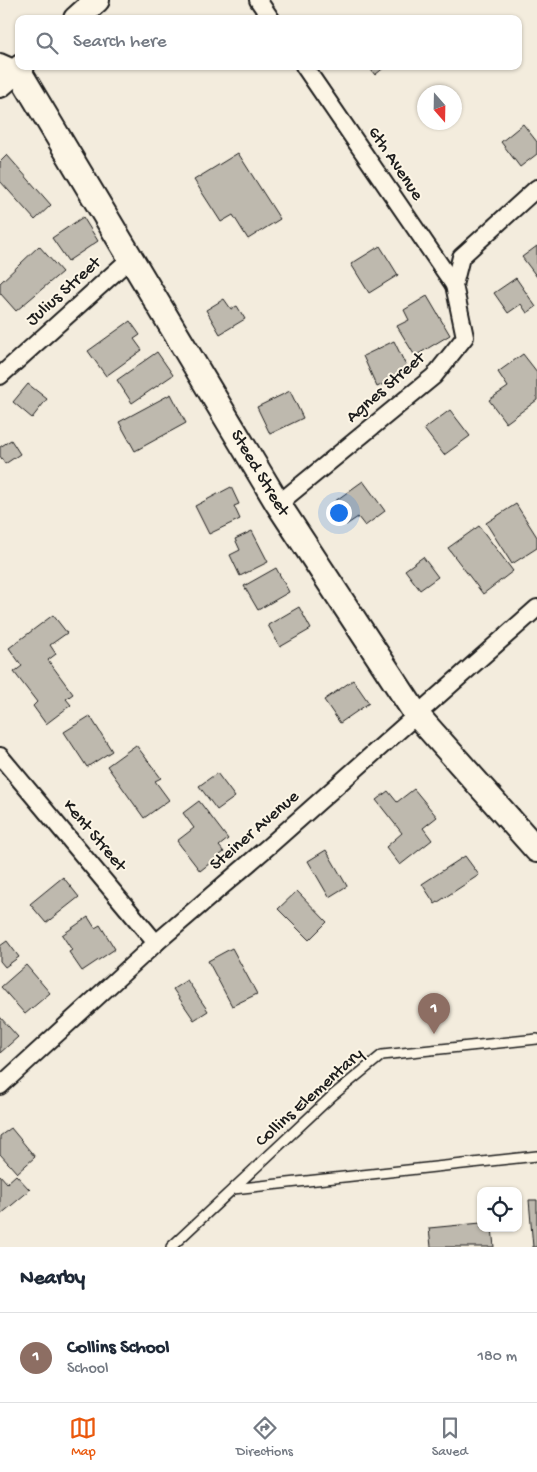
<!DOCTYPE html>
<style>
body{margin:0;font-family:"Gochi Hand",sans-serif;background:#f2f2f3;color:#1f2937}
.controls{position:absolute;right:15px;bottom:15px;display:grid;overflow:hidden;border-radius:10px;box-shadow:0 1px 4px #0004}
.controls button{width:45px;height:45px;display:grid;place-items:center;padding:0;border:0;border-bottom:1px solid #e0e1e3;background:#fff;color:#1f2937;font:25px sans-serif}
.compass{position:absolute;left:417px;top:85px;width:45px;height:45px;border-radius:50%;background:#fff;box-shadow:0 1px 4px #0004;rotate:160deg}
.you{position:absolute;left:338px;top:512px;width:18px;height:18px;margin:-12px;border:4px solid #fff;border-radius:50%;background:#1a73e8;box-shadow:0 0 0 8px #1a73e833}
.badge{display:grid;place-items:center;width:32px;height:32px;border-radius:50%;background:#ea580c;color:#fff;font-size:16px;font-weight:700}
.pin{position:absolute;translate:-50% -41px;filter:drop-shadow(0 1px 2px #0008)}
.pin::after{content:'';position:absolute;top:26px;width:18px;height:15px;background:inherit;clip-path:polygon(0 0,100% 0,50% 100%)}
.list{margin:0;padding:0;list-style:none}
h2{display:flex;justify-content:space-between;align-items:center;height:65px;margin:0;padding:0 20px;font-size:21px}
h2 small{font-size:16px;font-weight:400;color:#747a83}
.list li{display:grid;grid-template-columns:32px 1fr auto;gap:15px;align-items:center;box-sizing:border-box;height:90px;padding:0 20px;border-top:1px solid #e0e1e3}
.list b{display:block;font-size:19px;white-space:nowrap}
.list p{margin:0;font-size:16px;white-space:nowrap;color:#747a83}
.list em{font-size:16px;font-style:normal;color:#747a83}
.icon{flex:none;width:28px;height:28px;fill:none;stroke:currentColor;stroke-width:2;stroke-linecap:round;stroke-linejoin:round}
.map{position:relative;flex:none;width:537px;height:1247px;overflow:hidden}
.search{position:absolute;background:#fff;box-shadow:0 1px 4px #0004;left:15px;right:15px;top:15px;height:55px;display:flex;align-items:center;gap:12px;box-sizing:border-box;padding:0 18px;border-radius:10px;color:#747a83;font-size:19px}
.sheet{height:155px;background:#fff}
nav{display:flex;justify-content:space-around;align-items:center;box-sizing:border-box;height:70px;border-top:1px solid #e0e1e3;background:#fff;font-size:14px;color:#747a83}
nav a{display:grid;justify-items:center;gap:2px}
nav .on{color:#ea580c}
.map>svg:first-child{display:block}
</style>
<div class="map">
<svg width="537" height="1247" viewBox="0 0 537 1247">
<rect width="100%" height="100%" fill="#f3ecdd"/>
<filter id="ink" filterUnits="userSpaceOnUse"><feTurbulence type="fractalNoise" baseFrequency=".02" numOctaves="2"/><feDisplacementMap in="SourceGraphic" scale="10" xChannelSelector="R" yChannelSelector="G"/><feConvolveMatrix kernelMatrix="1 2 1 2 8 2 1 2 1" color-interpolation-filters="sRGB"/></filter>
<g filter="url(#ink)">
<g fill="#beb9ae" stroke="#1c1c1c">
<polygon points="368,66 386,66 375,75"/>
<polygon points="523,124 537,142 537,154 520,167 501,142"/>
<polygon points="238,153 280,219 248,239 233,215 221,222 194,180"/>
<polygon points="7,155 51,205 35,220 0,181 0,162"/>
<polygon points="83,217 98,241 68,261 52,238"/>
<polygon points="39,246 62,272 16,311 0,293 0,283"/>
<polygon points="380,246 398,275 369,293 351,264"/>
<polygon points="537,246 537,277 522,257"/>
<polygon points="516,278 536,307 527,313 521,304 508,313 494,293"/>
<polygon points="427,296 450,335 415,356 397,326 409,320 404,310"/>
<polygon points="224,299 231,309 237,306 245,319 220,334 206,310"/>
<polygon points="130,321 140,335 134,339 142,350 106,376 88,351"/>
<polygon points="394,341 409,372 377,387 363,356"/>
<polygon points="157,352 173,375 132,403 117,380"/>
<polygon points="523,354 537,372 537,400 506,423 489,400 508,387 498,372"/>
<polygon points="28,384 47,399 32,418 13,402"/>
<polygon points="290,391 303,418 270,434 257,407"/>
<polygon points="171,394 186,423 135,451 119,422"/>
<polygon points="450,410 470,436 444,455 424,429"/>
<polygon points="11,440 20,454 5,464 0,456 0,447"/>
<polygon points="363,481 385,511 365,526 358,517 346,525 331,504"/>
<polygon points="231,487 239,504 234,506 240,519 209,534 195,506"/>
<polygon points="516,504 537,537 537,548 512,564 486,523"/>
<polygon points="479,526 513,571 483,594 448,548"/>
<polygon points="252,531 268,562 240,576 230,555 240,550 235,539"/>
<polygon points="423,557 438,577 420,590 405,570"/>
<polygon points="276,568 289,592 258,610 244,586"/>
<polygon points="299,607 311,629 280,647 268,625"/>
<polygon points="53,615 67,633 50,645 56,654 48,660 73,694 66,699 71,705 46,724 33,706 37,702 14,672 22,666 9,648"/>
<polygon points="353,680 369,703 340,723 324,700"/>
<polygon points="90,716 112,751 87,767 64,732"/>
<polygon points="136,745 161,778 155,781 169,800 144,818 107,766"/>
<polygon points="217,773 235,797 217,810 199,786"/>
<polygon points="414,789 437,817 423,828 432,840 400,865 386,847 402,833 376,800 388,791 397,802"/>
<polygon points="199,801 228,839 219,846 224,852 200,871 177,841 194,828 183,813"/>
<polygon points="326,850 347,886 329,897 308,861"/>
<polygon points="465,856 479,875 435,904 422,884"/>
<polygon points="63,877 79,897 46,923 30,904"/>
<polygon points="297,891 327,922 309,940 278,909"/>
<polygon points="88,917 95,928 100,925 115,949 82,971 69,952 72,950 62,935"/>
<polygon points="7,941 19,957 5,967 0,961 0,946"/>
<polygon points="232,948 257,994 232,1006 208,961"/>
<polygon points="26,965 50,993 25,1014 1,987"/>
<polygon points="187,980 208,1011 194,1020 173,989"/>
<polygon points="0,1017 18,1037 0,1053"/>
<polygon points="11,1128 35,1157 17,1173 0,1154 0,1136"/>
<polygon points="0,1175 7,1183 16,1175 30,1190 0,1215"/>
<polygon points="529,1200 537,1200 537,1247 533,1247"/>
<polygon points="481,1223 481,1228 492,1228 494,1247 431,1247 429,1228"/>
</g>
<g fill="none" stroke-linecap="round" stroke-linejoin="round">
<g stroke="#1c1c1c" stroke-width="12">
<g id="lane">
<polyline points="233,1189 537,1156"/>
<polyline points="171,1247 332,1096 382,1055 537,1039"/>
</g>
</g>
<g stroke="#1c1c1c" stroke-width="20">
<g id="street">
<polyline points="258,0 271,19"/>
<polyline points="0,62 18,70"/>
<polyline points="304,66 454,285"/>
<polyline points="0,376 132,257"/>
<polyline points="278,504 434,376 465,337 454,285 461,257 537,188"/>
<polyline points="0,756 156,943"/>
<polyline points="0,1086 156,943 269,846 537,608"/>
</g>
</g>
<g stroke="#1c1c1c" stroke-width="28">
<g id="secondary">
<polyline points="76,19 97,0"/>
<path id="s1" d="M 18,70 L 278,504 L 416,714 L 537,850"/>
<polyline points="0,85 22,66"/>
</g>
</g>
<use href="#lane" stroke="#fcf5e5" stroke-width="9"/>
<use href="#street" stroke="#fcf5e5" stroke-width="16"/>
<use href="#secondary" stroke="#fcf5e5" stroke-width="24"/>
</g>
</g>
<g text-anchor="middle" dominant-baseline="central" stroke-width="4" stroke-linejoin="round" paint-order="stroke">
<g font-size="18" fill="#1c1c1c" stroke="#fcf5e5">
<text transform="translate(395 164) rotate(56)">6th Avenue</text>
<text transform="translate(64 292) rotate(-42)">Julius Street</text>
<text transform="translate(386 388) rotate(-41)">Agnes Street</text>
<text stroke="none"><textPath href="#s1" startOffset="470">Steed Street</textPath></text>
<text transform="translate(255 831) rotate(-41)">Steiner Avenue</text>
<text transform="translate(94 836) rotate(50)">Kent Street</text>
<text transform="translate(310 1098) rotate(-42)">Collins Elementary</text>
</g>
</g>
</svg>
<div class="controls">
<button><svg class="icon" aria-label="locate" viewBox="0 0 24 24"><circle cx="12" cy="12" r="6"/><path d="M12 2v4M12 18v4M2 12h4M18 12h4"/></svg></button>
</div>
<svg class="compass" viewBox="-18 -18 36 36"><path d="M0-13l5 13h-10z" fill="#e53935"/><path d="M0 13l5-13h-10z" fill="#747a83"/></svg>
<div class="you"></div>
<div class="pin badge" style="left:434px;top:1034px;background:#8d6e63">1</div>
<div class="search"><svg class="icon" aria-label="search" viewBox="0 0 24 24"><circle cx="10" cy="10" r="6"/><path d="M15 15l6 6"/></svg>Search here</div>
</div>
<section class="sheet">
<h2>Nearby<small></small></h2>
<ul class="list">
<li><span class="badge" style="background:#8d6e63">1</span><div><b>Collins School</b><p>School</p></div><em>180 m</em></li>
</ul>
</section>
<nav>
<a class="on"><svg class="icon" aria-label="map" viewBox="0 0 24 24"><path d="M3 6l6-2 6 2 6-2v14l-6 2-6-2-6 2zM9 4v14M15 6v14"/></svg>Map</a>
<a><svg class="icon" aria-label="directions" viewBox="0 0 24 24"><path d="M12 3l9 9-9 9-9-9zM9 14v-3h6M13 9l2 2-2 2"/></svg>Directions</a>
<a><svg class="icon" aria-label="saved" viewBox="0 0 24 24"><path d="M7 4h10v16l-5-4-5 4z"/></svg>Saved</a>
</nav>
